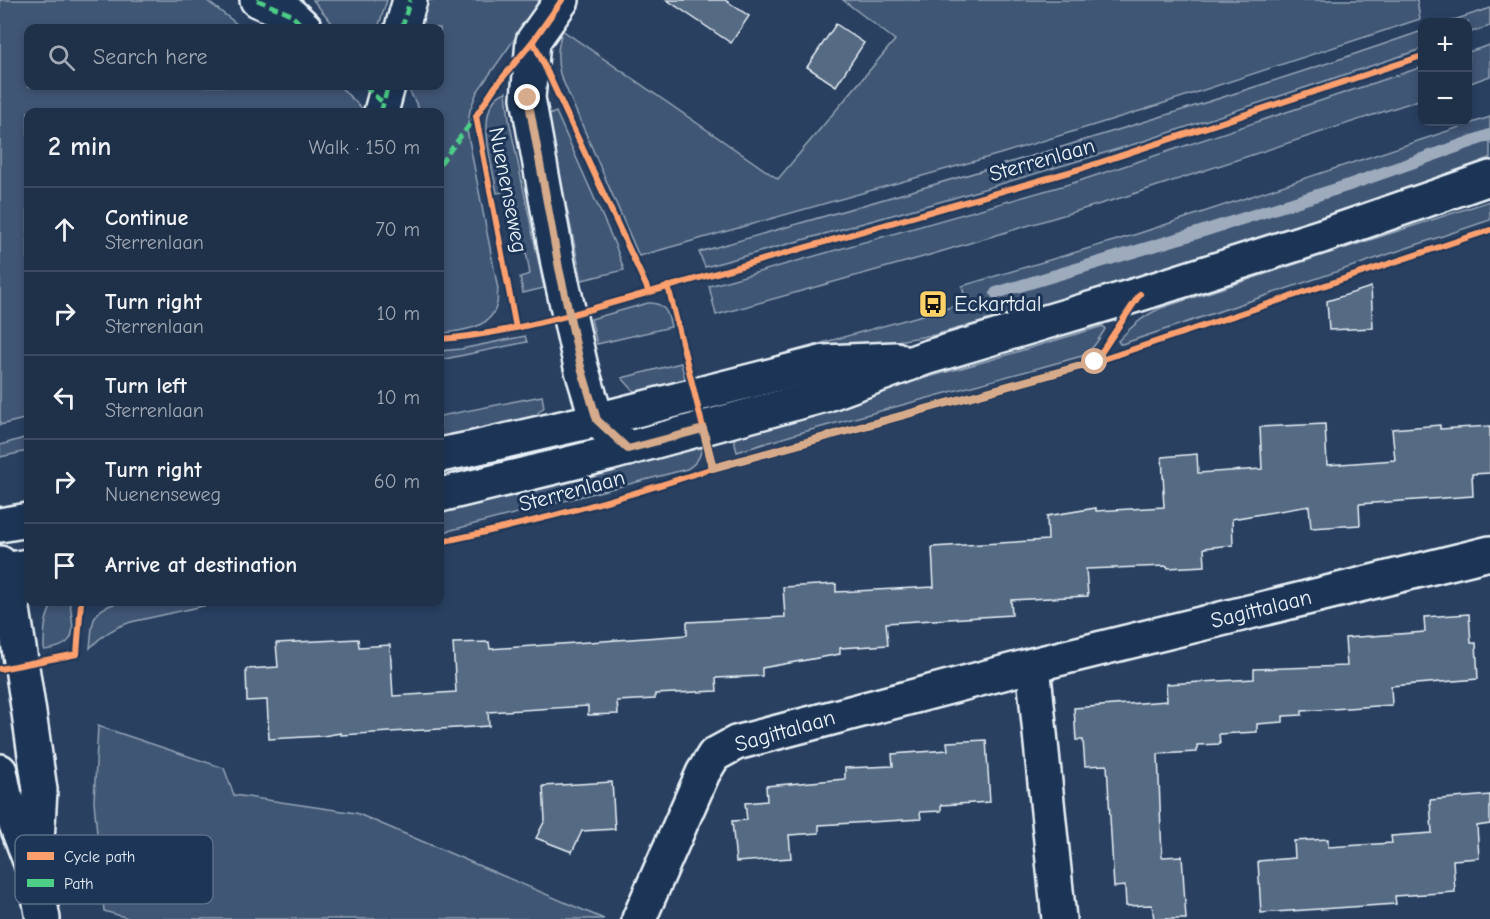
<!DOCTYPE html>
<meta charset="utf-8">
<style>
body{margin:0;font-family:"Comic Neue",sans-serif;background:#273850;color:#f1f3f6}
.controls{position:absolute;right:18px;top:18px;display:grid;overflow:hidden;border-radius:12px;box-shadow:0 3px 9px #0003}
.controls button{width:54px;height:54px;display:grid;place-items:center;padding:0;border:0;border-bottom:2px solid #3c4b61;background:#1f3049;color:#f1f3f6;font:30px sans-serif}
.stop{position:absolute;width:18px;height:18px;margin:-14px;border:4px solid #d6ab8b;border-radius:50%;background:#fff}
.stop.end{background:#d6ab8b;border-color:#fff;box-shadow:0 2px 6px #0008}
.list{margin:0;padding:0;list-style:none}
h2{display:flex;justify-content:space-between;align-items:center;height:78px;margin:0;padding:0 24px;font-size:26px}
h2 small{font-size:20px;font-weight:400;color:#a1a9b4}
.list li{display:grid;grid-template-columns:39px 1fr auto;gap:18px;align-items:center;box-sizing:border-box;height:84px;padding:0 24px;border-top:2px solid #3c4b61}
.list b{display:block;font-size:22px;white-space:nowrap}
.list p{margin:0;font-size:20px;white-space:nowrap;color:#a1a9b4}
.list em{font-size:20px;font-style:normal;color:#a1a9b4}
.icon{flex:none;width:33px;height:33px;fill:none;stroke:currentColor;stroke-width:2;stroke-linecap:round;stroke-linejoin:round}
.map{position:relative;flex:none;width:1490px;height:919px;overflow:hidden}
.search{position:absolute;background:#1f3049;box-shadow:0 3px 9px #0003;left:24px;top:24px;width:420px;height:66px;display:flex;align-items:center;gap:15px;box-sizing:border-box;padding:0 21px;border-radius:12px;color:#a1a9b4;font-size:22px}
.panel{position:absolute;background:#1f3049;box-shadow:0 3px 9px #0003;left:24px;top:108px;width:420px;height:498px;border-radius:12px}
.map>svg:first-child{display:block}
</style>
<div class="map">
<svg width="1490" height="919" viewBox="0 0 1490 919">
<rect width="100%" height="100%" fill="#294061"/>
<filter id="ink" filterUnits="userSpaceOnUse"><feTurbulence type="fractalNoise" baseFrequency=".0167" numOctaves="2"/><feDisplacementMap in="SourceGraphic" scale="12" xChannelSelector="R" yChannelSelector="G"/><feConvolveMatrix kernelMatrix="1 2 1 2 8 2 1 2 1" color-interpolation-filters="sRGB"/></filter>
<g filter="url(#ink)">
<g fill="#415774" stroke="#94a4b6" stroke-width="1.5">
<polygon points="0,0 206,0 242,28 28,28 28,86 339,86 366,112 28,112 28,418 0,425"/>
<polygon points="313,0 387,0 378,28 336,28"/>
<path d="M 416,0 L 542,0 L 477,92 L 470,110 L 467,130 L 498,289 C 497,294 498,300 497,304 C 491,330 460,330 440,334 L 440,112 L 419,112 L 420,111 L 407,86 L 440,86 L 440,28 L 408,28 Z"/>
<path d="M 843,0 L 1417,0 L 1420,19 L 1143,110 L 1000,154 L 639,256 L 560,74 C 556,57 558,47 562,30 L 778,179 L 895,40 Z"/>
<polygon points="1490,8 1490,26 1468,33 1468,22 1448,22"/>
<path d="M 1422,31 L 1422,49 L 1138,143 L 950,199 L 705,267 L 699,252 C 942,183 1184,114 1422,31 Z"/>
<polygon points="1490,45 1490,76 1468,84 1468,52"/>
<polygon points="1422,67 1422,99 1127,196 923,257 716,315 709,286 1076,182"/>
<path d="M 506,92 L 509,120 L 544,288 L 523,293 L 520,277 L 530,274 L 515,190 L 497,193 C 493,168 472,103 506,92 Z"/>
<polygon points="556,112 616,247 624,270 582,280 550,129 548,115"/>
<polygon points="1490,117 1490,158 1426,182 1321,217 1078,295 934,335 828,352 718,379 717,372 966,303 962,286 1137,234"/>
<path d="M 1490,201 L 1490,220 L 1122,344 L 1120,344 L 1118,341 C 1131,327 1143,316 1161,308 Z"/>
<path d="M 648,303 C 665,302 668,313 671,327 L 597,344 L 591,319 Z"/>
<path d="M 1103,326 L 1105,329 C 1099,339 1092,351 1082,356 L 796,434 L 737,452 L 732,432 L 990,360 Z"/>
<polygon points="525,336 527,342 440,360 440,351 461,349"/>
<polygon points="681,363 687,386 641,399 622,378"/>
<polygon points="542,396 544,407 536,415 525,421 440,444 440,416"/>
<polygon points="590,432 604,445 440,486 440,471 481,459"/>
<polygon points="24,438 28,438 28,451 0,457 0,445"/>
<path d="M 702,440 C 702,454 699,462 687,469 L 440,533 L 440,505 Z"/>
<path d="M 54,602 L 70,602 C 73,630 80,646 44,650 C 44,632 44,617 54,602 Z"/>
<path d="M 121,602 L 221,602 L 131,622 C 114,627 102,635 90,648 C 93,620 90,609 121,602 Z"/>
<polygon points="98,726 224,768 234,795 356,813 604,919 131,919 104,911 94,801"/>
</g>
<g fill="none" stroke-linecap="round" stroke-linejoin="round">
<polyline stroke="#9dabbd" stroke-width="12" points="996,293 1197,233 1346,186 1490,135"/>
</g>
<g fill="#556a83" stroke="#e8f1f8" stroke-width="1.5">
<polygon points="667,0 725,0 749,16 731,43"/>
<polygon points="836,24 864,43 836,86 807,67"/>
<polygon points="1371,287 1373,328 1329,330 1327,301"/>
<polygon points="1325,424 1327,465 1395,460 1392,429 1440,425 1440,429 1490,426 1490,473 1472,474 1473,496 1359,504 1360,525 1311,528 1309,506 1232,519 1233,545 1204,548 1205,566 1168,568 1167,566 1086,569 1088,596 1011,600 1012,615 886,623 888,645 840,648 840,654 762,668 762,676 716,678 717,691 655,694 655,699 617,701 618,714 588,715 588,706 488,712 489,726 341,735 341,733 323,736 269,739 267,700 247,701 246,669 278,667 276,643 358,639 359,647 390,645 393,696 456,692 453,643 489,642 490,649 687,635 687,622 785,617 783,587 836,584 836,592 934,587 932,547 1048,540 1047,516 1096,508 1096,511 1164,507 1163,491 1164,492 1162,457 1197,454 1198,473 1262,469 1260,427"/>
<polygon points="1469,614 1471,643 1476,643 1478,679 1391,686 1392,705 1302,711 1302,715 1283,716 1283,722 1257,724 1257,732 1219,734 1220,744 1197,745 1197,752 1158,754 1162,857 1182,856 1186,919 1154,919 1152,905 1126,906 1125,886 1114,887 1107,765 1085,766 1083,740 1076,740 1074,708 1167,701 1166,684 1254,679 1254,669 1347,666 1345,638 1425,632 1424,617"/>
<polygon points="986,740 990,802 941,805 941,811 920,812 921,819 819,825 819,833 789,835 791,858 736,862 732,821 747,820 745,803 767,801 766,786 845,779 845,768 893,766 892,754 948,750 947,742"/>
<polygon points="612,782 615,829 582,831 572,852 536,838 545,820 543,786"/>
<polygon points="1490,795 1490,824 1477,826 1479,858 1453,860 1455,892 1395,896 1396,904 1261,913 1258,861 1295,858 1294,841 1328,839 1328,847 1392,843 1391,836 1432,833 1430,800"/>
</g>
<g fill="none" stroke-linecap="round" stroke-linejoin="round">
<g stroke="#e8f1f8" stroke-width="38">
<g id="minor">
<polyline points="257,0 290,14 305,28"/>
<polyline points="562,0 533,41 528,98 559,269 581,367 597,420 628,449"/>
<polyline points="402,28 410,0"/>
<polyline points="381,112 388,86"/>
<polyline points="1033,665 1059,919"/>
<polyline points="639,919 703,773 714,755 736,743 1033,665 1490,553"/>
</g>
</g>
<g stroke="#e8f1f8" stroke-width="38">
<g id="tertiary">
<polyline points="0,563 7,570 29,713 40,790 35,874"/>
<polyline points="0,771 5,795 35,874 43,919"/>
</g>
</g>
<g stroke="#e8f1f8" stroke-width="38">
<g id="secondary">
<polyline points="440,455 470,449 597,420 825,362 896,359"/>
<polyline points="440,495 608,454 825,395 925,358 1140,294 1322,236 1490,178"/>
<polyline points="0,525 28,520"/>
<polyline points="0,571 28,566"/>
</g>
</g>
<use href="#minor" stroke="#1d3557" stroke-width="33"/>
<use href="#tertiary" stroke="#1d3557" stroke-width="33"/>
<use href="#secondary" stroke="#1d3557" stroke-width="33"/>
<g stroke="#4dcf88" stroke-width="4.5" stroke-dasharray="9 4.5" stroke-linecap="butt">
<polyline points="257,0 290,14 305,28"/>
<polyline points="402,28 410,0"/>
<polyline points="365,86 383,103"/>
<polyline points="381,112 388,86"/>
<polyline points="440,164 476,116"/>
</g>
<g stroke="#1d3557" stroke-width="10">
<g id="cycleway">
<polyline points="533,41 649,292"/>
<polyline points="668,286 713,468"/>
<polyline points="516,328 476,116 495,87 533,41 562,0"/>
<path d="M 440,339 C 484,336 527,326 570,315 L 1083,168 L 1422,56"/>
<polyline points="1095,362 1140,294"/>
<path d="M 440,542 C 532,523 624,498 713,468 L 1095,362 L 1490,230"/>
<polyline points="0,669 77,654 81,602"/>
</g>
</g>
<use href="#cycleway" stroke="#fca06f" stroke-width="6"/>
</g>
</g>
<g fill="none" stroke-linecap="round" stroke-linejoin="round" filter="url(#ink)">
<polyline stroke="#d6ab8b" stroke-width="8" points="528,98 559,268 581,367 597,420 628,449 703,429 713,468 1095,362"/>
</g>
<defs>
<g id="bus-square" transform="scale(1.5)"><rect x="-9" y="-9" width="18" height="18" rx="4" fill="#ffd166" stroke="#1d3557"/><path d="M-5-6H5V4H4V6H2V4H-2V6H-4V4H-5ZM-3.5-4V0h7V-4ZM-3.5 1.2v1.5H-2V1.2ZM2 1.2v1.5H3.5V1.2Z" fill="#111"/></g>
</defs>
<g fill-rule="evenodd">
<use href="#bus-square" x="933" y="304"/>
</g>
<g text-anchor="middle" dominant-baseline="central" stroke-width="6" stroke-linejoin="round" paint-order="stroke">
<g font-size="22" fill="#e8f1f8" stroke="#1d3557">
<text transform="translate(1042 160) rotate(-16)">Sterrenlaan</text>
<text transform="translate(508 190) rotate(79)">Nuenenseweg</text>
<text transform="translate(572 491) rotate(-15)">Sterrenlaan</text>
<text transform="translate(1261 609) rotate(-14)">Sagittalaan</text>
<text transform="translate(785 731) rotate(-16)">Sagittalaan</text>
</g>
<g font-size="22" fill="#e8f1f8" stroke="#1d3557" text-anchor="start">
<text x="954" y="304">Eckartdal</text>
</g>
</g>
<rect x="15" y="835" width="198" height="69" rx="9" fill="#1d3557" stroke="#5a6d87" stroke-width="1.5"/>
<rect x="27" y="852" width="27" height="8" fill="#fca06f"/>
<rect x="27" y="879" width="27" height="8" fill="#4dcf88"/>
<g font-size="16" fill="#e8f1f8">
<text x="64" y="862">Cycle path</text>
<text x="64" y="889">Path</text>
</g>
</svg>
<div class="controls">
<button>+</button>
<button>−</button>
</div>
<div class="stop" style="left:1095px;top:362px"></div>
<div class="stop end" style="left:528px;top:98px"></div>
<div class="search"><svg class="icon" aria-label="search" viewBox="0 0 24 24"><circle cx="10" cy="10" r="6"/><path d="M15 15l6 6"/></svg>Search here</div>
<section class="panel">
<h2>2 min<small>Walk · 150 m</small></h2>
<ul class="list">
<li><svg class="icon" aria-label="ahead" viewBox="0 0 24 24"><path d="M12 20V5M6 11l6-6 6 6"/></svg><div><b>Continue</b><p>Sterrenlaan</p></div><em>70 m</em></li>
<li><svg class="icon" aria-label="right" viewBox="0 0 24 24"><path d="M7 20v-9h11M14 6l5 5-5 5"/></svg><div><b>Turn right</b><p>Sterrenlaan</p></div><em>10 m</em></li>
<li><svg class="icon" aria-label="left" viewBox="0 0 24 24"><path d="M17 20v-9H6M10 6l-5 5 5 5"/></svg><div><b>Turn left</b><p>Sterrenlaan</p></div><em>10 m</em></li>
<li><svg class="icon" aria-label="right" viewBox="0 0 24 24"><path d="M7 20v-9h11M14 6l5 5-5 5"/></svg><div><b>Turn right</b><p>Nuenenseweg</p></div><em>60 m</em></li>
<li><svg class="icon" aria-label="arrive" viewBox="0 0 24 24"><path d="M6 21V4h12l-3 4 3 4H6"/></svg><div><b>Arrive at destination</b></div></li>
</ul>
</section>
</div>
